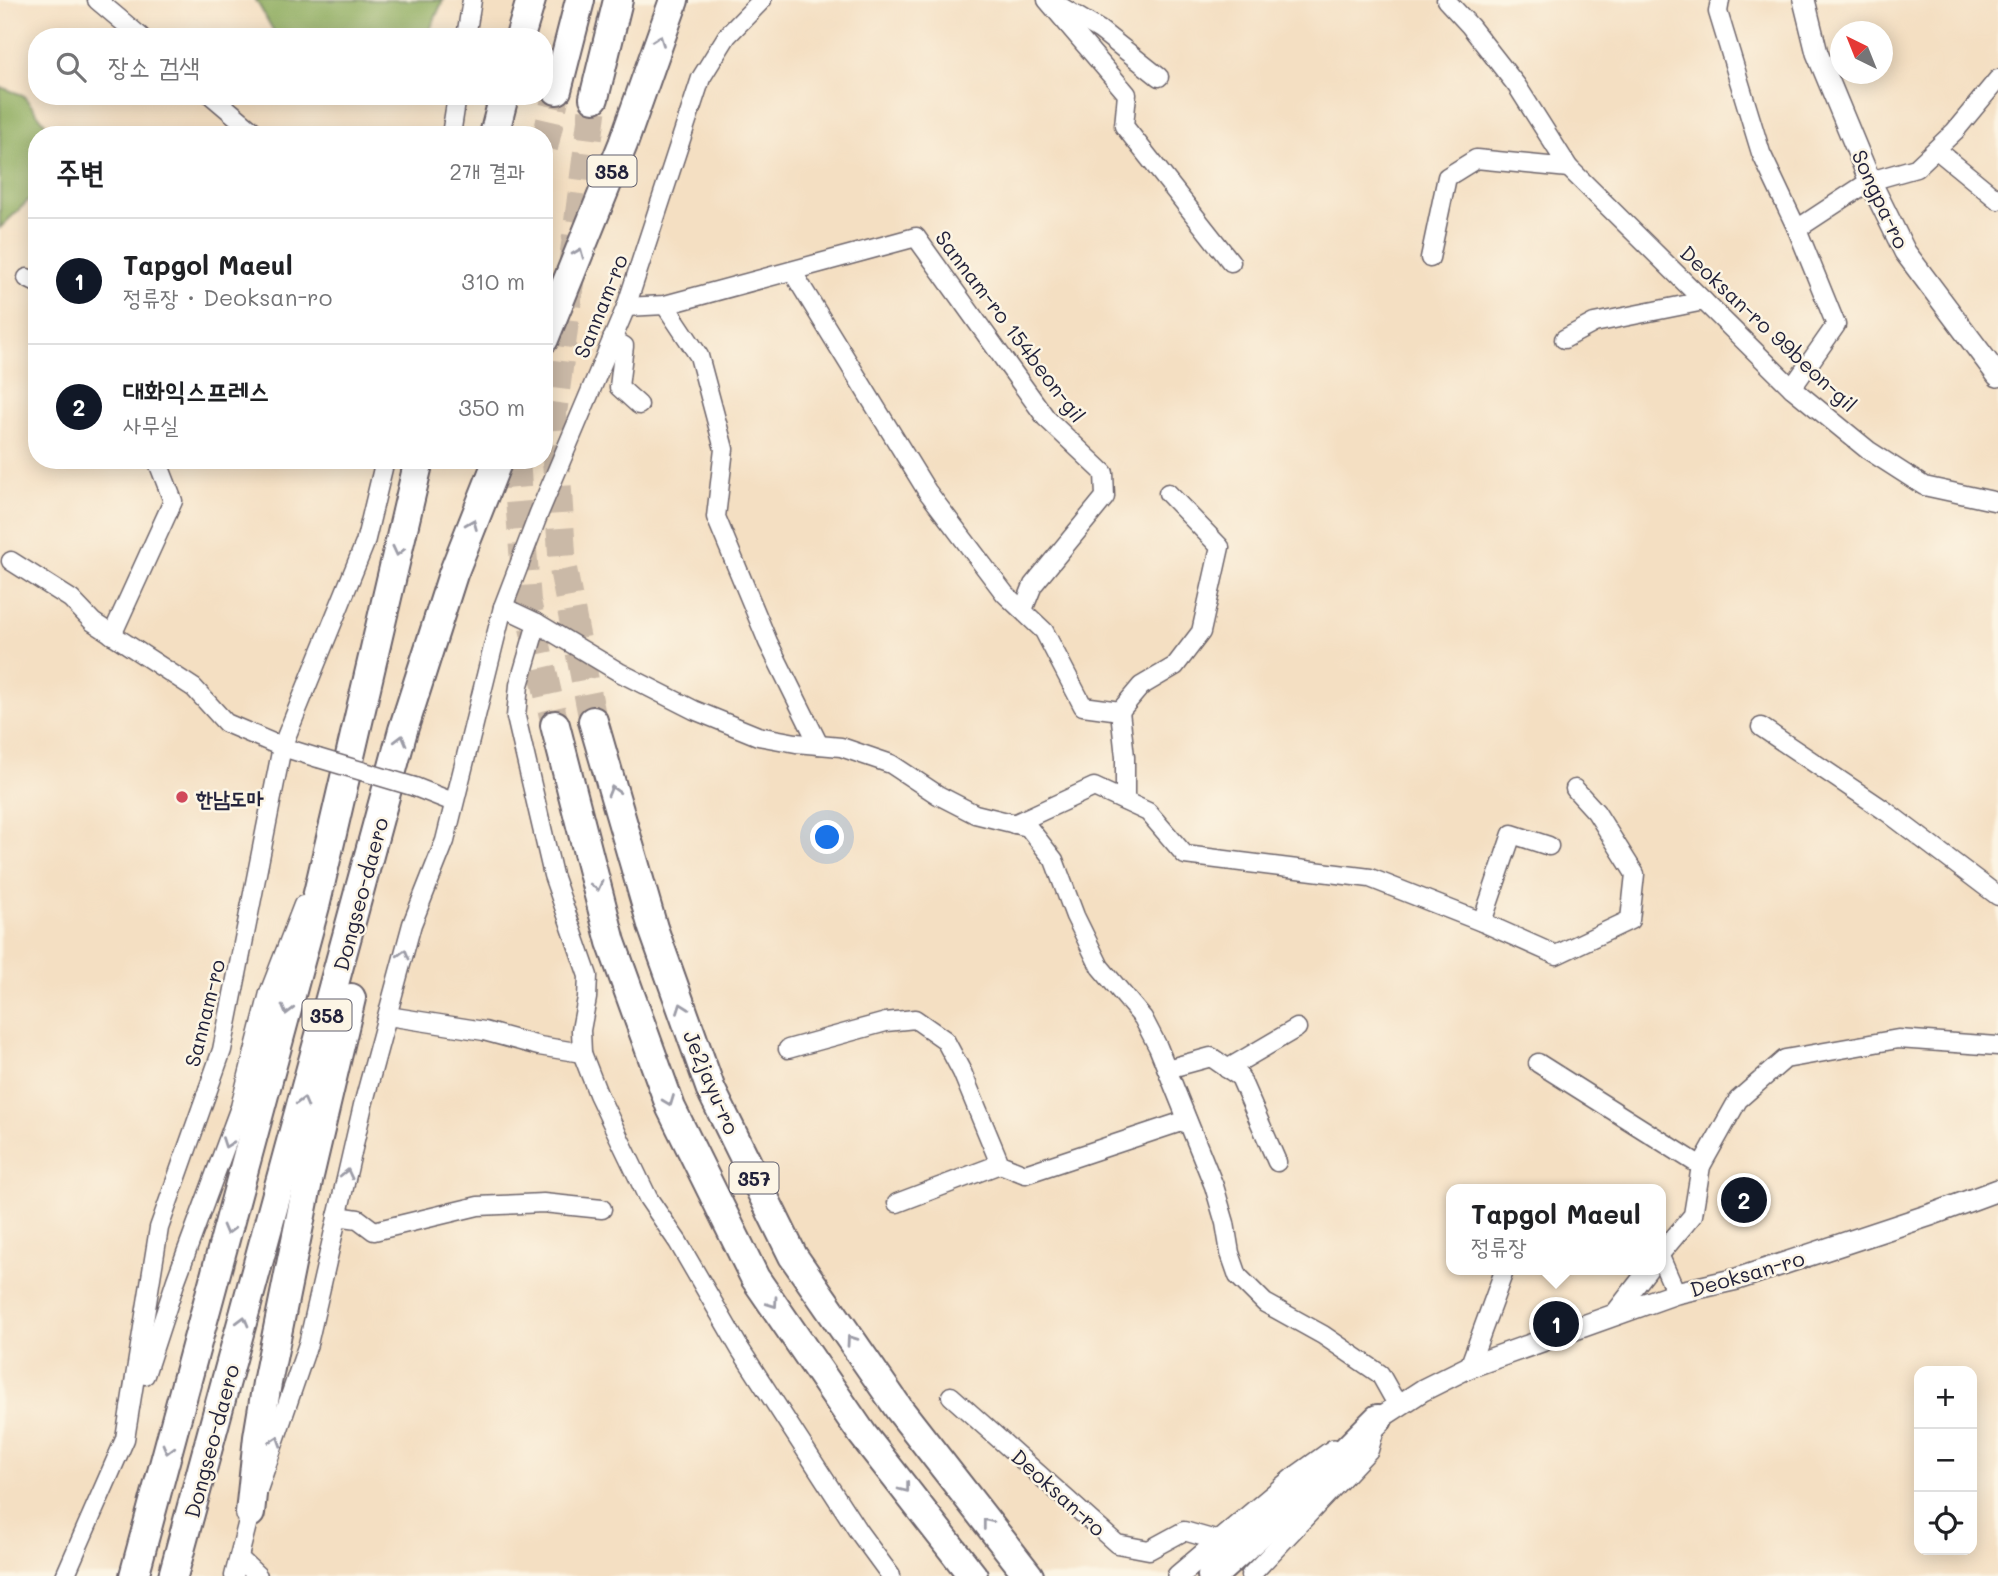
<!DOCTYPE html>
<html lang="ko">
<meta charset="utf-8">
<style>
body{margin:0;font-family:Mali,"Poor Story",sans-serif;background:#f2f2f2;color:#202124}
.controls{position:absolute;right:21px;bottom:21px;display:grid;overflow:hidden;border-radius:14px;box-shadow:0 4px 18px #0003}
.controls button{width:63px;height:63px;display:grid;place-items:center;padding:0;border:0;border-bottom:2px solid #e0e0e0;background:#fff;color:#202124;font:35px sans-serif}
.compass{position:absolute;left:1830px;top:21px;width:63px;height:63px;border-radius:50%;background:#fff;box-shadow:0 4px 18px #0003;rotate:317deg}
.you{position:absolute;left:828px;top:838px;width:24px;height:24px;margin:-18px;border:5px solid #fff;border-radius:50%;background:#1a73e8;box-shadow:0 0 0 10px #1a73e833}
.badge{display:grid;place-items:center;width:46px;height:46px;border-radius:50%;background:#111827;color:#fff;font-size:23px;font-weight:700}
.pin{position:absolute;translate:-50% -50%;border:4px solid #fff;box-shadow:0 2px 7px #0006}
.popup{position:absolute;left:1446px;top:1184px;width:220px;height:91px;box-sizing:border-box;display:grid;place-content:center;border-radius:14px;background:#fff;filter:drop-shadow(0 2px 5px #0005);font-size:23px;white-space:nowrap;color:#757577}
.popup b{font-size:26px;color:#202124}
.popup::after{content:'';position:absolute;left:50%;top:100%;margin-left:-14px;border:14px solid transparent;border-top-color:#fff}
.list{margin:0;padding:0;list-style:none}
h2{display:flex;justify-content:space-between;align-items:center;height:91px;margin:0;padding:0 28px;font-size:30px}
h2 small{font-size:23px;font-weight:400;color:#757577}
.list li{display:grid;grid-template-columns:46px 1fr auto;gap:21px;align-items:center;box-sizing:border-box;height:126px;padding:0 28px;border-top:2px solid #e0e0e0}
.list b{display:block;font-size:26px;white-space:nowrap}
.list p{margin:0;font-size:23px;white-space:nowrap;color:#757577}
.list em{font-size:23px;font-style:normal;color:#757577}
.icon{flex:none;width:38px;height:38px;fill:none;stroke:currentColor;stroke-width:2;stroke-linecap:round;stroke-linejoin:round}
.map{position:relative;flex:none;width:1998px;height:1576px;overflow:hidden}
.search{position:absolute;background:#fff;box-shadow:0 4px 18px #0003;left:28px;top:28px;width:525px;height:77px;display:flex;align-items:center;gap:18px;box-sizing:border-box;padding:0 24px;border-radius:28px;color:#757577;font-size:26px}
.panel{position:absolute;background:#fff;box-shadow:0 4px 18px #0003;left:28px;top:126px;width:525px;height:343px;border-radius:28px}
.map>svg:first-child{display:block}
</style>
<div class="map">
<svg width="1998" height="1576" viewBox="0 0 1998 1576">
<rect width="100%" height="100%" fill="#fcf5e5"/>
<filter id="ink" filterUnits="userSpaceOnUse"><feTurbulence type="fractalNoise" baseFrequency=".0143" numOctaves="2"/><feDisplacementMap in="SourceGraphic" scale="14" xChannelSelector="R" yChannelSelector="G"/><feConvolveMatrix kernelMatrix="1 2 1 2 8 2 1 2 1" color-interpolation-filters="sRGB"/></filter>
<filter id="wash" filterUnits="userSpaceOnUse"><feTurbulence type="fractalNoise" baseFrequency=".00686" numOctaves="4" result="noise"/><feDisplacementMap in="SourceGraphic" scale="28" xChannelSelector="R" yChannelSelector="G"/><feGaussianBlur stdDeviation="1.57" result="paint"/><feColorMatrix in="noise" values="0 0 0 0 0 0 0 0 0 0 0 0 0 0 0 0 0 1.4 0 .05"/><feComposite in="paint" operator="in"/></filter>
<g filter="url(#wash)">
<rect width="100%" height="100%" fill="#f4dfc2"/>
<g fill="#8baa5c" stroke="#56664c" stroke-width="2">
<polygon points="256,0 443,0 427,37 277,37"/>
<polygon points="0,87 23,95 54,135 37,135 37,192 0,228"/>
</g>
</g>
<g filter="url(#ink)">
<g fill="none" stroke-linecap="round" stroke-linejoin="round">
<g stroke="#cab9a7" stroke-width="28" stroke-dasharray="28 14" stroke-linecap="butt">
<polyline points="544,148 557,90"/>
<polyline points="516,460 527,601 555,725"/>
<polyline points="593,721 563,569 553,414 594,98"/>
</g>
<g stroke="#6c646a" stroke-width="21">
<g id="minor">
<polyline points="97,0 141,37"/>
<polyline points="1047,0 1127,94 1124,126 1231,262"/>
<polyline points="1446,0 1470,26 1517,86 1569,168 1792,388 1868,450 1924,486 1998,502"/>
<polyline points="1720,0 1718,12 1761,153 1797,229 1870,181 1916,168 1955,131 1998,79"/>
<polyline points="1058,5 1100,30 1159,77"/>
<polyline points="466,37 472,0"/>
<polyline points="212,96 258,135"/>
<polyline points="451,135 457,96"/>
<polyline points="1937,150 1998,200"/>
<polyline points="1430,258 1447,177 1476,159 1569,168"/>
<polyline points="792,271 927,491 1005,594 1044,631 1083,706 1120,711 1125,757 1125,801"/>
<polyline points="27,278 37,283"/>
<polyline points="665,305 699,356 724,449 716,517 768,642 819,745"/>
<polyline points="626,307 665,305 916,237 1046,418 1104,473 1105,497 1033,585 1023,610"/>
<polyline points="612,339 624,346 619,387 639,405"/>
<polyline points="1564,339 1594,323 1704,301"/>
<polyline points="1792,388 1836,325 1797,229"/>
<polyline points="11,561 71,599 93,622 194,688 226,723 282,747 318,758"/>
<polyline points="503,607 537,623 619,672 694,710 758,736 796,743 841,747 891,764 938,795 975,814 1028,827 1054,860 1075,916 1100,967 1143,1018 1158,1047 1214,1186 1225,1223 1230,1253 1238,1276 1265,1303 1323,1335 1380,1374 1398,1406"/>
<polyline points="537,623 519,685 516,717 553,875 588,976 587,998 581,1030 582,1053 598,1094 648,1198 678,1242 740,1349 858,1531 891,1576"/>
<polyline points="112,635 173,501 157,460"/>
<polyline points="1120,711 1141,686 1175,666 1201,632 1220,547 1168,493"/>
<polyline points="1761,727 1887,812 1998,896"/>
<polyline points="415,787 453,802"/>
<polyline points="1014,824 1094,787 1148,812 1185,855 1370,878 1482,922 1556,955 1630,920 1635,874 1596,812 1575,789"/>
<polyline points="1482,922 1512,834 1549,846"/>
<polyline points="388,1016 484,1031 539,1046 582,1053"/>
<polyline points="788,1049 886,1022 915,1019 945,1040 962,1072 1000,1164 1025,1174 1187,1120"/>
<polyline points="1538,1063 1701,1166"/>
<polyline points="1167,1069 1211,1057 1240,1077 1277,1162"/>
<polyline points="1227,1069 1297,1028"/>
<polyline points="897,1203 1000,1164"/>
<polyline points="337,1216 358,1219 374,1231 478,1206 543,1203 602,1209"/>
<polyline points="1661,1253 1693,1215 1701,1166 1738,1100 1785,1059 1898,1039 1998,1046"/>
<polyline points="1661,1259 1676,1293"/>
<polyline points="1614,1314 1648,1270"/>
<polyline points="1469,1367 1503,1274 1502,1270"/>
<polyline points="145,1375 176,1280 240,1107 269,993 303,905"/>
<polyline points="951,1396 1117,1544 1149,1550 1184,1531 1219,1541"/>
<polyline points="239,1558 258,1576"/>
<polyline points="65,1576 125,1439 159,1228 222,1050 282,747 365,543 385,460"/>
<polyline points="234,1576 250,1513 308,1344 363,1105 412,924 445,841 503,607 539,513 626,307 701,78 727,36 762,0"/>
<polyline points="1250,1576 1369,1450 1376,1425"/>
</g>
</g>
<g stroke="#6c646a" stroke-width="24">
<g id="tertiary">
<polyline points="1804,0 1817,53 1870,181 1905,252 1998,376"/>
<polyline points="1366,1427 1423,1390 1469,1367 1676,1293 1737,1279 1933,1214 1998,1190"/>
<polyline points="1178,1576 1292,1480 1334,1450"/>
</g>
</g>
<g stroke="#6c646a" stroke-width="32">
<g id="trunk">
<polyline points="520,37 531,0"/>
<polyline points="557,90 580,0"/>
<polyline points="594,98 618,0"/>
<polyline points="494,135 504,96"/>
<polyline points="544,339 623,144 674,0"/>
<polyline points="593,721 653,928 711,1090 793,1256 899,1409 1029,1576"/>
<polyline points="555,725 611,942 671,1108 755,1278 863,1435 973,1576"/>
<polyline points="250,1513 258,1437 267,1383 309,1176 351,998"/>
<polyline points="134,1576 316,902 419,460"/>
<polyline points="173,1576 403,730 453,574 498,460"/>
<polyline points="1212,1576 1306,1491 1378,1419"/>
</g>
</g>
<use href="#minor" stroke="#fff" stroke-width="18"/>
<use href="#tertiary" stroke="#fff" stroke-width="21"/>
<use href="#trunk" stroke="#fff" stroke-width="28"/>
<g stroke="#6c646a" stroke-width="21" stroke-linecap="butt">
<polyline id="minor-bridge" points="318,758 415,787"/>
</g>
<use href="#minor-bridge" stroke="#fff" stroke-width="18"/>
</g>
<defs><path id="oneway-chevron" d="M-2-3.5L2.5 0L-2 3.5" fill="none" stroke-width="1.6" stroke-linecap="round" stroke-linejoin="round" transform="scale(1.75)"/></defs>
<g stroke="#9c9ca7">
<use href="#oneway-chevron" transform="translate(659 40) rotate(-70)"/>
<use href="#oneway-chevron" transform="translate(579 253) rotate(-68)"/>
<use href="#oneway-chevron" transform="translate(472 524) rotate(-68)"/>
<use href="#oneway-chevron" transform="translate(398 551) rotate(103)"/>
<use href="#oneway-chevron" transform="translate(401 740) rotate(-75)"/>
<use href="#oneway-chevron" transform="translate(613 791) rotate(-106)"/>
<use href="#oneway-chevron" transform="translate(597 886) rotate(76)"/>
<use href="#oneway-chevron" transform="translate(404 954) rotate(-75)"/>
<use href="#oneway-chevron" transform="translate(682 1008) rotate(-110)"/>
<use href="#oneway-chevron" transform="translate(287 1010) rotate(105)"/>
<use href="#oneway-chevron" transform="translate(669 1101) rotate(69)"/>
<use href="#oneway-chevron" transform="translate(303 1102) rotate(-75)"/>
<use href="#oneway-chevron" transform="translate(227 1143) rotate(110)"/>
<use href="#oneway-chevron" transform="translate(347 1174) rotate(-77)"/>
<use href="#oneway-chevron" transform="translate(228 1230) rotate(105)"/>
<use href="#oneway-chevron" transform="translate(773 1303) rotate(55)"/>
<use href="#oneway-chevron" transform="translate(243 1321) rotate(-75)"/>
<use href="#oneway-chevron" transform="translate(851 1340) rotate(-125)"/>
<use href="#oneway-chevron" transform="translate(276 1441) rotate(-72)"/>
<use href="#oneway-chevron" transform="translate(168 1449) rotate(105)"/>
<use href="#oneway-chevron" transform="translate(905 1488) rotate(52)"/>
<use href="#oneway-chevron" transform="translate(987 1523) rotate(-128)"/>
</g>
</g>
<circle fill="#d1495b" stroke="#fcf5e5" stroke-width="2.5" cx="182" cy="797" r="7"/>
<g text-anchor="middle" dominant-baseline="central" stroke-width="5" stroke-linejoin="round" paint-order="stroke">
<g fill="#fcf5e5" stroke="#63616e" stroke-width="2">
<rect x="587.5" y="155.5" width="49" height="31" rx="5"/>
<rect x="302.5" y="999.5" width="49" height="31" rx="5"/>
<rect x="729.5" y="1162.5" width="49" height="31" rx="5"/>
</g>
<g font-size="19" font-weight="bold" fill="#22223b">
<text x="612" y="171">358</text>
<text x="327" y="1015">358</text>
<text x="754" y="1178">357</text>
</g>
<g font-size="21" fill="#22223b" stroke="#fcf5e5">
<text transform="translate(1881 199) rotate(65)">Songpa-ro</text>
<text transform="translate(600 306) rotate(-68)">Sannam-ro</text>
<text transform="translate(1011 326) rotate(53)">Sannam-ro 154beon-gil</text>
<text transform="translate(1769 328) rotate(43)">Deoksan-ro 99beon-gil</text>
<text transform="translate(360 894) rotate(-75)">Dongseo-daero</text>
<text transform="translate(204 1013) rotate(-76)">Sannam-ro</text>
<text transform="translate(712 1082) rotate(67)">Je2jayu-ro</text>
<text transform="translate(1747 1273) rotate(-16)">Deoksan-ro</text>
<text transform="translate(211 1441) rotate(-75)">Dongseo-daero</text>
<text transform="translate(1059 1492) rotate(42)">Deoksan-ro</text>
</g>
<g font-size="21" font-weight="bold" fill="#22223b" stroke="#fcf5e5" text-anchor="start">
<text x="196" y="797">한남도마</text>
</g>
</g>
</svg>
<div class="controls">
<button>+</button>
<button>−</button>
<button><svg class="icon" aria-label="locate" viewBox="0 0 24 24"><circle cx="12" cy="12" r="6"/><path d="M12 2v4M12 18v4M2 12h4M18 12h4"/></svg></button>
</div>
<svg class="compass" viewBox="-18 -18 36 36"><path d="M0-13l5 13h-10z" fill="#e53935"/><path d="M0 13l5-13h-10z" fill="#757577"/></svg>
<div class="you"></div>
<div class="pin badge" style="left:1556px;top:1324px">1</div>
<div class="popup"><b>Tapgol Maeul</b>정류장</div>
<div class="pin badge" style="left:1744px;top:1200px">2</div>
<div class="search"><svg class="icon" aria-label="search" viewBox="0 0 24 24"><circle cx="10" cy="10" r="6"/><path d="M15 15l6 6"/></svg>장소 검색</div>
<section class="panel">
<h2>주변<small>2개 결과</small></h2>
<ul class="list">
<li><span class="badge">1</span><div><b>Tapgol Maeul</b><p>정류장 · Deoksan-ro</p></div><em>310 m</em></li>
<li><span class="badge">2</span><div><b>대화익스프레스</b><p>사무실</p></div><em>350 m</em></li>
</ul>
</section>
</div>
